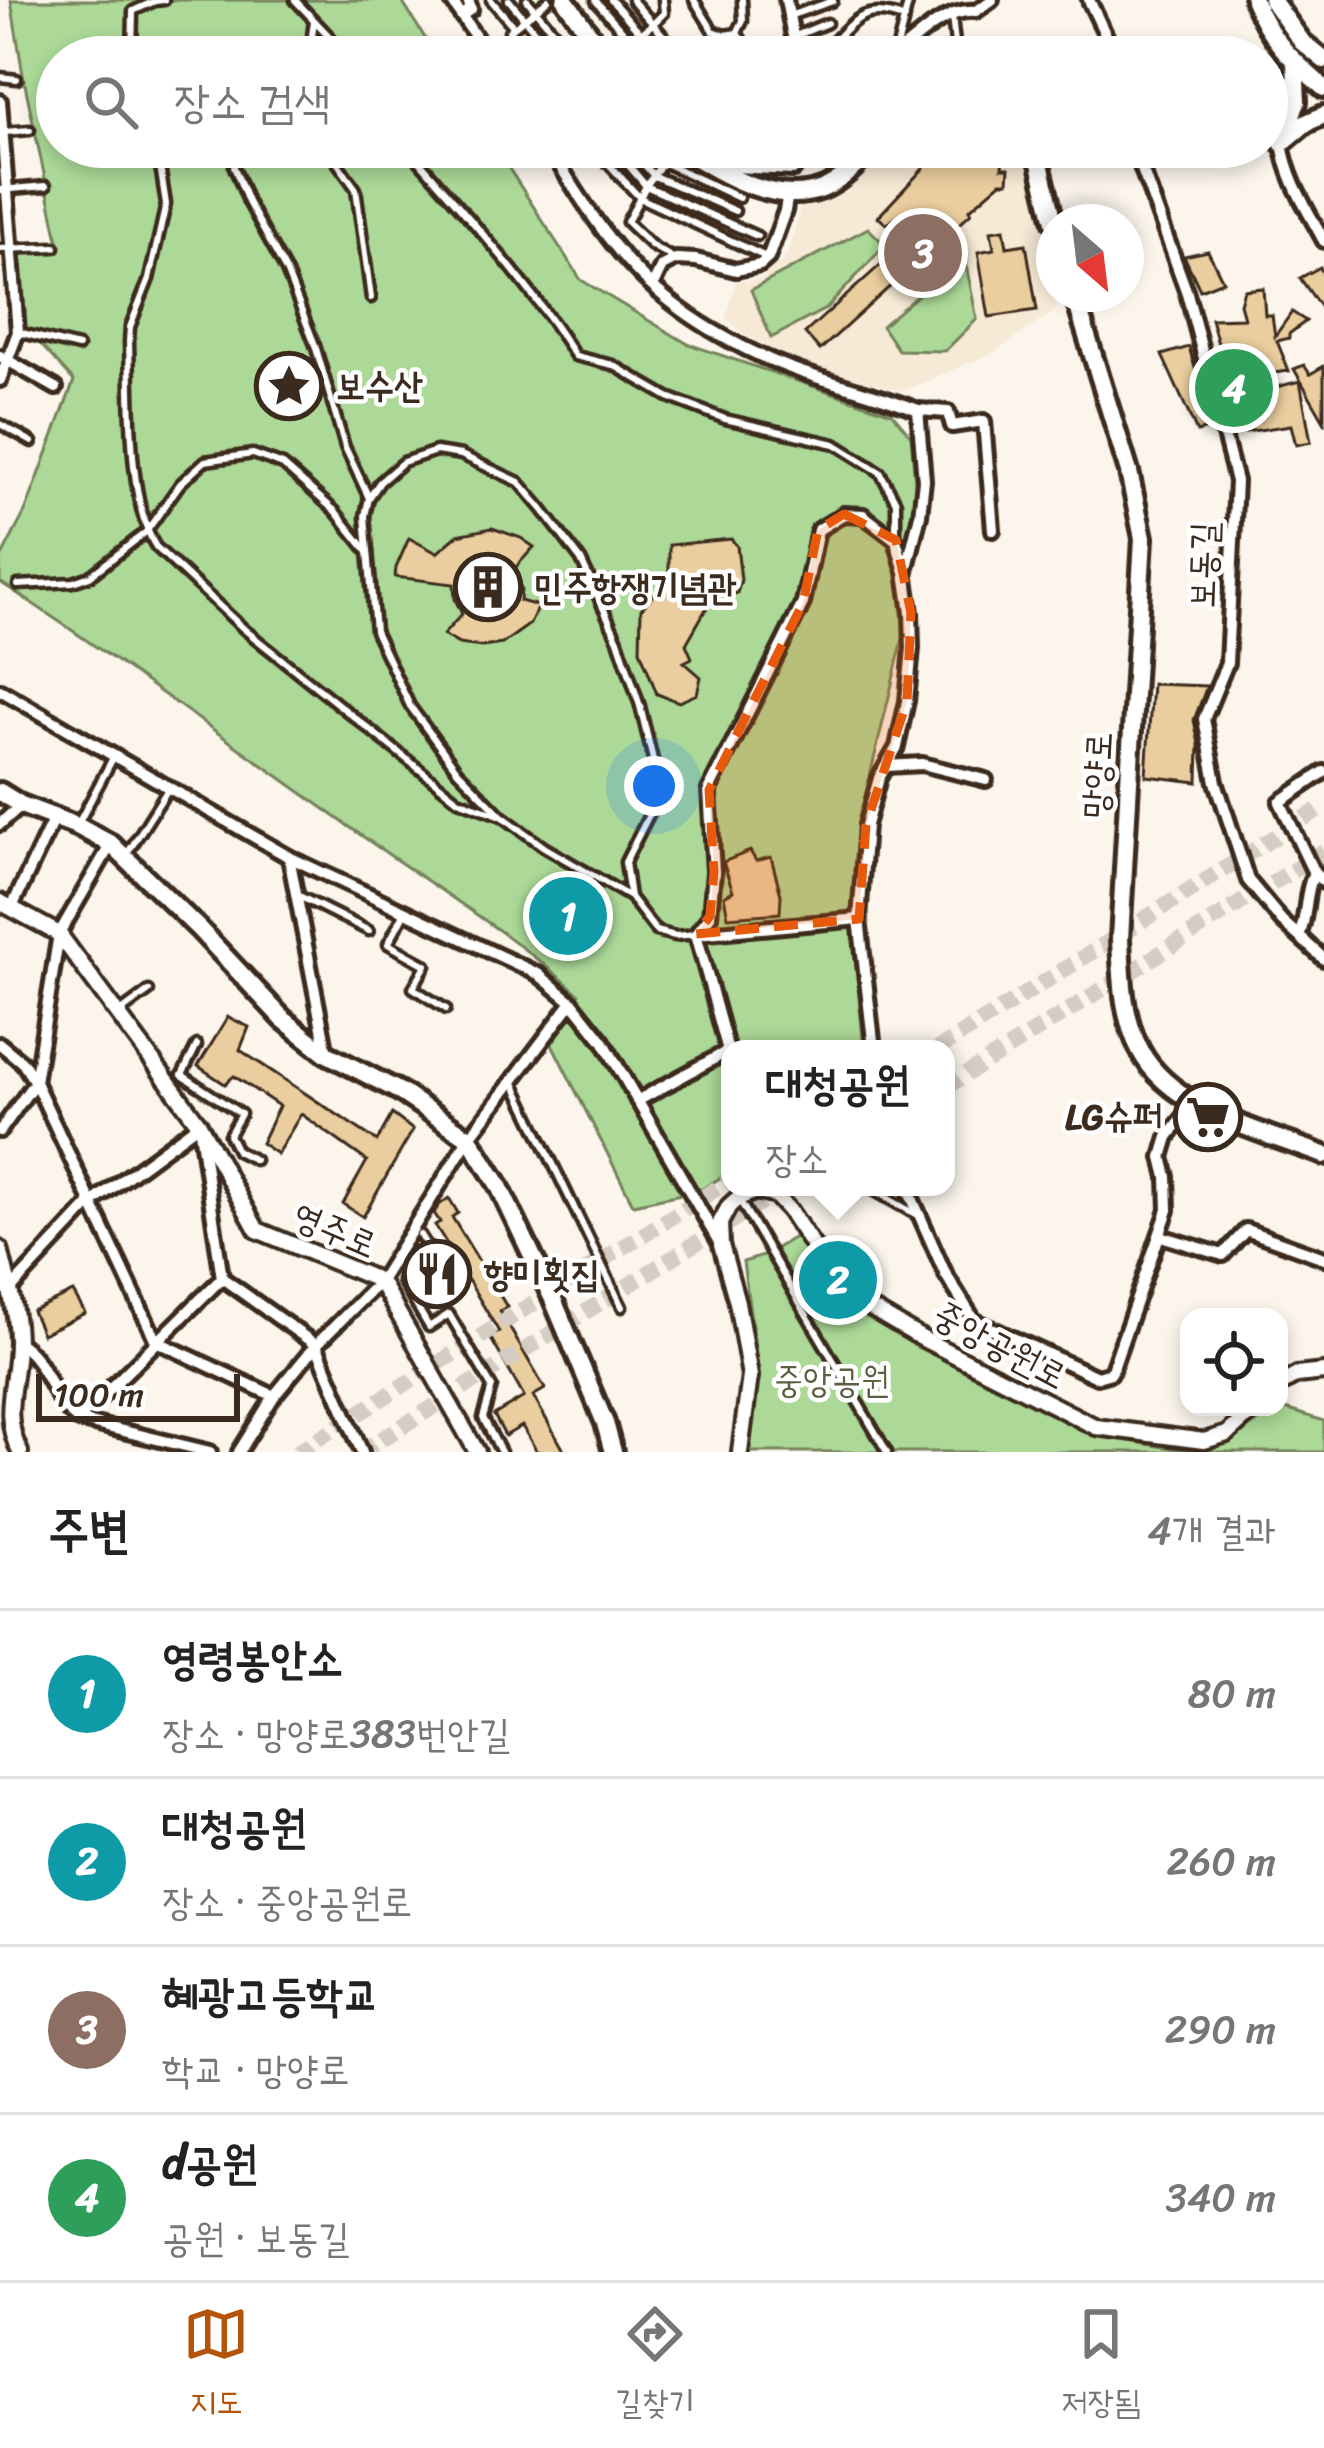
<!DOCTYPE html>
<html lang="ko">
<meta charset="utf-8">
<style>
body{margin:0;font-family:Sriracha,"Poor Story",sans-serif;background:#f2f2f2;color:#222}
.controls{position:absolute;right:36px;bottom:36px;display:grid;overflow:hidden;border-radius:24px;box-shadow:0 6px 18px #0003}
.controls button{width:108px;height:108px;display:grid;place-items:center;padding:0;border:0;border-bottom:3px solid #e0e0e0;background:#fff;color:#222;font:60px sans-serif}
.compass{position:absolute;left:1036px;top:204px;width:108px;height:108px;border-radius:50%;background:#fff;box-shadow:0 6px 18px #0003;rotate:152deg}
.scale{position:absolute;left:36px;bottom:30px;width:204px;box-sizing:border-box;padding-left:12px;border:6px solid #3b2a1e;border-top:0;font-size:33px;line-height:42px;white-space:nowrap;color:#3b2a1e;-webkit-text-stroke:9px #fff;paint-order:stroke}
.you{position:absolute;left:654px;top:786px;width:42px;height:42px;margin:-30px;border:9px solid #fff;border-radius:50%;background:#1a73e8;box-shadow:0 0 0 18px #1a73e833}
.badge{display:grid;place-items:center;width:78px;height:78px;border-radius:50%;background:#b45309;color:#fff;font-size:39px;font-weight:700}
.pin{position:absolute;translate:-50% -50%;border:6px solid #fff;box-shadow:0 3px 12px #0006}
.popup{position:absolute;left:721px;top:1040px;width:234px;height:156px;box-sizing:border-box;display:grid;place-content:center;border-radius:24px;background:#fff;filter:drop-shadow(0 3px 9px #0005);font-size:39px;white-space:nowrap;color:#767676}
.popup b{font-size:45px;color:#222}
.popup::after{content:'';position:absolute;left:50%;top:100%;margin-left:-24px;border:24px solid transparent;border-top-color:#fff}
.list{margin:0;padding:0;list-style:none}
h2{display:flex;justify-content:space-between;align-items:center;height:156px;margin:0;padding:0 48px;font-size:51px}
h2 small{font-size:39px;font-weight:400;color:#767676}
.list li{display:grid;grid-template-columns:78px 1fr auto;gap:36px;align-items:center;box-sizing:border-box;height:168px;padding:0 48px;border-top:3px solid #e0e0e0}
.list b{display:block;font-size:45px;white-space:nowrap}
.list p{margin:0;font-size:39px;white-space:nowrap;color:#767676}
.list em{font-size:39px;font-style:normal;color:#767676}
.icon{flex:none;width:66px;height:66px;fill:none;stroke:currentColor;stroke-width:2;stroke-linecap:round;stroke-linejoin:round}
.map{position:relative;flex:none;width:1324px;height:1452px;overflow:hidden}
.search{position:absolute;background:#fff;box-shadow:0 6px 18px #0003;left:36px;right:36px;top:36px;height:132px;display:flex;align-items:center;gap:30px;box-sizing:border-box;padding:0 42px;border-radius:66px;color:#767676;font-size:45px}
.sheet{height:828px;background:#fff}
nav{display:flex;justify-content:space-around;align-items:center;box-sizing:border-box;height:168px;border-top:3px solid #e0e0e0;background:#fff;font-size:33px;color:#767676}
nav a{display:grid;justify-items:center;gap:6px}
nav .on{color:#b45309}
.map>svg:first-child{display:block}
</style>
<div class="map">
<svg width="1324" height="1452" viewBox="0 0 1324 1452">
<rect width="100%" height="100%" fill="#fbf5ec"/>
<filter id="ink" filterUnits="userSpaceOnUse"><feTurbulence type="fractalNoise" baseFrequency=".00833" numOctaves="2"/><feDisplacementMap in="SourceGraphic" scale="24" xChannelSelector="R" yChannelSelector="G"/><feConvolveMatrix kernelMatrix="1 2 1 2 8 2 1 2 1" color-interpolation-filters="sRGB"/></filter>
<g filter="url(#ink)">
<polygon fill="#f6e9d5" points="883,147 1026,147 1054,273 1054,294 1059,294 1059,297 1055,311 995,352 903,391 790,360 740,331 726,318 736,282 761,279 788,255 801,204 843,187 868,166"/>
<g fill="#acd998" stroke="#74825b" stroke-width="3">
<path d="M 11,0 L 401,0 L 437,57 L 57,57 L 57,147 L 495,147 L 581,280 L 688,344 L 892,413 L 911,436 L 916,492 L 899,576 L 904,634 L 859,822 L 852,926 L 864,1049 L 730,1049 L 730,1172 L 700,1190 L 633,1204 L 549,1038 L 579,994 C 511,933 432,886 358,833 C 239,749 122,662 0,582 L 0,560 L 26,510 L 74,381 L 22,324 L 14,254 L 60,249 L 23,75 Z"/>
<polygon points="868,228 885,245 827,308 771,338 751,290"/>
<polygon points="964,255 977,319 945,351 898,350 882,326"/>
<polygon points="798,1235 827,1276 863,1314 1096,1435 1192,1452 748,1452 759,1376 743,1262 763,1256"/>
<polygon points="1282,1408 1324,1421 1324,1452 1206,1452"/>
</g>
<g fill="#ebce9f" stroke="#3b2a1e" stroke-width="3">
<polygon points="941,147 1004,147 1002,168 1009,168 1008,182 1001,182 969,210 971,213 820,350 805,333 918,231 899,216 886,224 878,217 933,158"/>
<polygon points="1004,229 1007,247 1026,244 1037,310 989,317 978,252 994,249 991,231"/>
<polygon points="1208,251 1223,281 1200,290 1184,256"/>
<polygon points="1320,267 1324,276 1324,312 1300,278"/>
<polygon points="1263,288 1265,315 1272,315 1275,336 1292,312 1306,321 1289,334 1289,338 1277,341 1289,371 1228,379 1211,319 1244,318 1240,304 1244,290"/>
<polygon points="1189,347 1205,402 1202,403 1212,428 1197,432 1162,355"/>
<polygon points="1304,365 1310,374 1324,366 1324,421 1294,369"/>
<polygon points="1300,381 1311,442 1296,445 1291,425 1239,433 1228,399"/>
<polygon points="492,528 521,538 534,547 514,569 521,589 520,601 538,606 530,624 502,644 482,647 459,644 443,635 462,614 455,599 454,584 395,577 396,568 409,538 437,553 458,535"/>
<polygon points="731,539 737,546 741,580 737,593 710,602 686,644 692,658 684,662 701,677 697,694 679,702 657,694 640,650 641,609 669,578 669,545"/>
<polygon points="1152,684 1207,686 1194,720 1199,744 1198,782 1146,776"/>
<polygon points="750,851 756,861 771,857 781,895 780,913 728,917 724,896 733,891 723,862"/>
<polygon points="228,1017 249,1027 240,1050 377,1141 392,1114 413,1130 363,1217 343,1204 367,1161 301,1114 277,1154 261,1143 279,1106 234,1076 225,1084 198,1066"/>
<polygon points="449,1198 458,1213 452,1217 507,1307 500,1311 545,1389 533,1396 565,1452 537,1452 522,1426 505,1436 494,1415 524,1397 490,1337 499,1332 468,1280 425,1306 415,1288 458,1262 435,1225 440,1222 434,1213 439,1205"/>
<polygon points="73,1292 85,1313 42,1334 32,1311"/>
</g>
<g fill="none" stroke-linecap="round" stroke-linejoin="round">
<g stroke="#d5ccc3" stroke-width="16" stroke-dasharray="16 8" stroke-linecap="butt">
<polyline points="938,1049 1324,806"/>
<polyline points="946,1087 1324,851"/>
<polyline points="297,1452 730,1180"/>
<polyline points="361,1452 786,1187"/>
</g>
<g stroke="#3b2a1e" stroke-width="15">
<g id="service">
<polyline points="295,0 331,38 338,57"/>
<polyline points="491,0 513,26"/>
<polyline points="509,0 556,57"/>
<polyline points="527,0 575,57"/>
<polyline points="611,0 662,57"/>
<polyline points="632,0 682,57"/>
<polyline points="694,0 713,31 725,35 737,33 743,21 742,0"/>
<polyline points="596,1 645,57"/>
<polyline points="789,16 833,1"/>
<polyline points="952,17 956,52"/>
<polyline points="509,31 548,0"/>
<polyline points="737,33 753,57"/>
<polyline points="793,37 827,23"/>
<polyline points="896,51 909,0"/>
<polyline points="132,57 133,11 155,1 164,0"/>
<polyline points="309,57 314,21"/>
<path d="M 626,57 L 622,52 C 634,38 651,27 664,13 L 663,0"/>
<path d="M 817,57 C 851,29 857,0 905,19"/>
<polyline points="0,77 17,79"/>
<polyline points="1267,120 1281,142"/>
<polyline points="4,132 30,130"/>
<path d="M 157,147 L 166,204 L 149,279 L 130,327 L 129,342 C 131,398 127,501 156,547 L 245,630 L 458,800 L 499,815"/>
<polyline points="326,147 356,189 371,298"/>
<path d="M 407,147 C 465,214 528,281 575,356 L 613,365 L 668,397 L 725,419 L 835,444 L 880,472 L 896,502 L 896,537"/>
<polyline points="593,147 640,198 768,258"/>
<polyline points="613,147 646,186 757,236"/>
<polyline points="629,147 654,176 735,211"/>
<polyline points="647,147 663,162 739,198"/>
<polyline points="234,167 248,202 286,271 315,345 345,447 369,498"/>
<polyline points="0,190 46,186"/>
<polyline points="0,249 55,247"/>
<polyline points="673,258 652,246 627,222 646,186 674,147"/>
<polyline points="18,332 78,347"/>
<polyline points="0,424 32,442"/>
<polyline points="18,585 73,582 90,576 146,532 180,484 205,461 253,454 283,465 335,511 368,552"/>
<polyline points="79,822 114,756"/>
<polyline points="127,854 168,789"/>
<polyline points="297,895 369,931"/>
<polyline points="630,897 544,847 502,816 457,770 410,706 375,631 365,516 369,498 380,482 403,462 436,451 461,455 519,482 542,509 581,560 618,640 640,706 656,772 651,811 625,862 630,897 656,931 675,936 696,934"/>
<polyline points="405,912 388,944 426,965 413,988 446,1009"/>
<polyline points="119,1013 149,991"/>
<polyline points="197,1045 182,1075 241,1114 229,1135 237,1151 255,1160"/>
<polyline points="514,1083 622,1307"/>
<polyline points="868,1187 917,1215"/>
<polyline points="740,1201 887,1452"/>
<polyline points="420,1235 435,1259 402,1281 429,1327 449,1314 492,1387 483,1418 501,1452"/>
</g>
</g>
<g stroke="#3b2a1e" stroke-width="20">
<g id="minor">
<polyline points="451,0 489,57"/>
<polyline points="786,0 797,57"/>
<polyline points="1089,0 1116,57"/>
<polyline points="461,16 471,9 468,0"/>
<path d="M 894,57 C 916,39 947,7 976,11 L 992,0"/>
<polyline points="0,101 18,332 0,380"/>
<path d="M 1282,143 C 1287,179 1307,209 1324,241"/>
<path d="M 548,147 C 574,187 600,232 633,267 C 677,315 743,352 804,373 C 842,386 880,395 918,410 L 924,480 L 920,515 L 906,571"/>
<polyline points="1134,147 1187,293 1236,481 1227,663 1204,719 1216,782 1248,880 1282,921 1324,959"/>
<polyline points="716,166 793,170 801,160 805,147"/>
<polyline points="653,285 662,266 676,259 696,260 736,270 760,265 768,258 785,211 788,193"/>
<polyline points="0,356 56,388"/>
<polyline points="918,410 948,412 952,426 984,421 993,530"/>
<polyline points="0,690 289,857 538,974 572,1002 603,1041 719,1242"/>
<polyline points="886,766 922,764 986,780"/>
<polyline points="1324,772 1280,802 1314,873 1324,882"/>
<polyline points="0,824 21,805"/>
<polyline points="289,857 327,1054"/>
<polyline points="12,907 54,818"/>
<polyline points="696,934 859,919"/>
<path d="M 1299,936 C 1308,916 1304,893 1314,873"/>
<polyline points="0,1044 23,1063 35,1082 156,1341 274,1396"/>
<polyline points="730,1058 696,934 710,916 714,872 709,790 803,603 818,530 844,514 863,515 896,540 905,572 911,613 912,648 907,701 897,747 879,778 866,825 859,919 874,1049"/>
<polyline points="637,1101 728,1051"/>
<polyline points="0,1131 35,1082 59,934 111,844"/>
<polyline points="907,1187 946,1275 974,1320 1097,1377 1111,1373 1168,1210 1167,1177 1162,1157 1168,1137 1195,1103"/>
<polyline points="1161,1236 1223,1255 1246,1230 1324,1258"/>
<polyline points="10,1290 90,1204 199,1124 222,1278 316,1345 362,1452"/>
<path d="M 17,1342 C 49,1361 48,1397 78,1420 L 210,1452"/>
<polyline points="78,1420 222,1278"/>
<polyline points="239,1452 274,1396 316,1345 380,1281 469,1138 572,1002"/>
</g>
</g>
<g stroke="#3b2a1e" stroke-width="22">
<g id="tertiary">
<polyline points="0,902 59,934 199,1124 257,1230 380,1281 477,1452"/>
<path d="M 0,1249 C 7,1279 17,1311 17,1342 C 17,1383 0,1413 20,1452"/>
<polyline points="1279,1385 1297,1375 1324,1372"/>
<polyline points="740,1452 750,1376 737,1302 721,1245 720,1223 729,1206 738,1198 757,1191 776,1196 789,1210 831,1273 858,1301 923,1339 1096,1427 1204,1441 1227,1434 1257,1407"/>
</g>
</g>
<g stroke="#3b2a1e" stroke-width="26">
<g id="secondary">
<polyline points="565,0 606,57"/>
<path d="M 1254,0 C 1270,40 1292,60 1324,88"/>
<polyline points="1272,0 1302,42 1324,60"/>
<polyline points="953,57 981,57"/>
<polyline points="1282,143 1297,102 1295,63"/>
<polyline points="1282,143 1306,123 1324,115"/>
<path d="M 679,147 C 717,172 775,207 822,189 C 842,181 859,163 873,147"/>
<polyline points="1036,147 1054,222"/>
<path d="M 1074,294 L 1129,472 L 1143,538 L 1120,939 C 1122,976 1122,1016 1140,1050 C 1170,1109 1266,1133 1324,1155"/>
<polyline points="0,792 21,805 77,826 111,844 199,929 283,1019 327,1054 399,1091 469,1138 498,1184 552,1297 605,1423 613,1452"/>
</g>
</g>
<use href="#service" stroke="#fff" stroke-width="6"/>
<use href="#minor" stroke="#fff" stroke-width="10"/>
<use href="#tertiary" stroke="#fff" stroke-width="14"/>
<use href="#secondary" stroke="#fff" stroke-width="16"/>
</g>
</g>
<path fill="#e8590c" fill-opacity="0.2" stroke="#e8590c" stroke-width="9" stroke-dasharray="24 15" stroke-linejoin="round" d="M 844,514 L 896,540 L 911,613 L 907,701 L 866,825 L 859,919 L 696,934 L 710,916 L 714,872 L 709,790 L 803,603 L 818,530 Z"/>
<defs>
<g id="sight-ring" transform="scale(3.45)"><circle r="9.5" fill="#fff" stroke="#3b2a1e" stroke-width="1.5"/><path d="M0-6L1.8-2.2L6-1.7L2.9 1.2L3.7 5.4L0 3.3L-3.7 5.4L-2.9 1.2L-6-1.7L-1.8-2.2Z" fill="#3b2a1e"/></g>
<g id="building-ring" transform="scale(3.45)"><circle r="9.5" fill="#fff" stroke="#3b2a1e" stroke-width="1.5"/><path d="M-4-6H4V6H1V3H-1V6H-4ZM-2.5-4.3h1.7v1.8h-1.7ZM.8-4.3h1.7v1.8H.8ZM-2.5-1h1.7V.8h-1.7ZM.8-1h1.7V.8H.8Z" fill="#3b2a1e"/></g>
<g id="supermarket-ring" transform="scale(3.45)"><circle r="9.5" fill="#fff" stroke="#3b2a1e" stroke-width="1.5"/><path d="M-6-5.5h2.5l.6 2H6L4.5 2H-2.5L-4.4-4H-6ZM-1.5 3.2a1.3 1.3 0 1 0 .1 0ZM3 3.2a1.3 1.3 0 1 0 .1 0Z" fill="#3b2a1e"/></g>
<g id="restaurant-ring" transform="scale(3.45)"><circle r="9.5" fill="#fff" stroke="#3b2a1e" stroke-width="1.5"/><path d="M-5-6h1v4h1v-4h1v4h1v-4h1v5L-1.5 .5V6h-2V.5L-5-1ZM5-6V6H3V1.5H1.5Q1.5-4 5-6Z" fill="#3b2a1e"/></g>
</defs>
<g fill-rule="evenodd">
<use href="#sight-ring" x="289" y="386"/>
<use href="#building-ring" x="488" y="587"/>
<use href="#supermarket-ring" x="1208" y="1117"/>
<use href="#restaurant-ring" x="437" y="1274"/>
</g>
<g text-anchor="middle" dominant-baseline="central" stroke-width="9" stroke-linejoin="round" paint-order="stroke">
<g font-size="36" font-weight="bold" fill="#3b2a1e" stroke="#fff" text-anchor="start">
<text x="336" y="386">보수산</text>
<text x="534" y="587">민주항쟁기념관</text>
<text x="1162" y="1117" text-anchor="end">LG슈퍼</text>
<text x="484" y="1274">향미횟집</text>
</g>
<g font-size="36" fill="#3b2a1e" stroke="#fff">
<text transform="translate(1203 565) rotate(-88)">보동길</text>
<text transform="translate(1097 775) rotate(-87)">망양로</text>
<text transform="translate(335 1230) rotate(23)">영주로</text>
<text transform="translate(1000 1345) rotate(28)">중앙공원로</text>
</g>
<g font-size="36" fill="#5d5f43" stroke="#fff">
<text x="832" y="1380">중앙공원</text>
</g>
</g>
</svg>
<div class="controls">
<button><svg class="icon" aria-label="locate" viewBox="0 0 24 24"><circle cx="12" cy="12" r="6"/><path d="M12 2v4M12 18v4M2 12h4M18 12h4"/></svg></button>
</div>
<svg class="compass" viewBox="-18 -18 36 36"><path d="M0-13l5 13h-10z" fill="#e53935"/><path d="M0 13l5-13h-10z" fill="#767676"/></svg>
<div class="scale">100 m</div>
<div class="you"></div>
<div class="pin badge" style="left:568px;top:916px;background:#0f9aa8">1</div>
<div class="pin badge" style="left:838px;top:1280px;background:#0f9aa8">2</div>
<div class="popup"><b>대청공원</b>장소</div>
<div class="pin badge" style="left:923px;top:253px;background:#8d6e63">3</div>
<div class="pin badge" style="left:1234px;top:388px;background:#2e9e5b">4</div>
<div class="search"><svg class="icon" aria-label="search" viewBox="0 0 24 24"><circle cx="10" cy="10" r="6"/><path d="M15 15l6 6"/></svg>장소 검색</div>
</div>
<section class="sheet">
<h2>주변<small>4개 결과</small></h2>
<ul class="list">
<li><span class="badge" style="background:#0f9aa8">1</span><div><b>영령봉안소</b><p>장소 · 망양로383번안길</p></div><em>80 m</em></li>
<li><span class="badge" style="background:#0f9aa8">2</span><div><b>대청공원</b><p>장소 · 중앙공원로</p></div><em>260 m</em></li>
<li><span class="badge" style="background:#8d6e63">3</span><div><b>혜광고등학교</b><p>학교 · 망양로</p></div><em>290 m</em></li>
<li><span class="badge" style="background:#2e9e5b">4</span><div><b>d공원</b><p>공원 · 보동길</p></div><em>340 m</em></li>
</ul>
</section>
<nav>
<a class="on"><svg class="icon" aria-label="map" viewBox="0 0 24 24"><path d="M3 6l6-2 6 2 6-2v14l-6 2-6-2-6 2zM9 4v14M15 6v14"/></svg>지도</a>
<a><svg class="icon" aria-label="directions" viewBox="0 0 24 24"><path d="M12 3l9 9-9 9-9-9zM9 14v-3h6M13 9l2 2-2 2"/></svg>길찾기</a>
<a><svg class="icon" aria-label="saved" viewBox="0 0 24 24"><path d="M7 4h10v16l-5-4-5 4z"/></svg>저장됨</a>
</nav>
